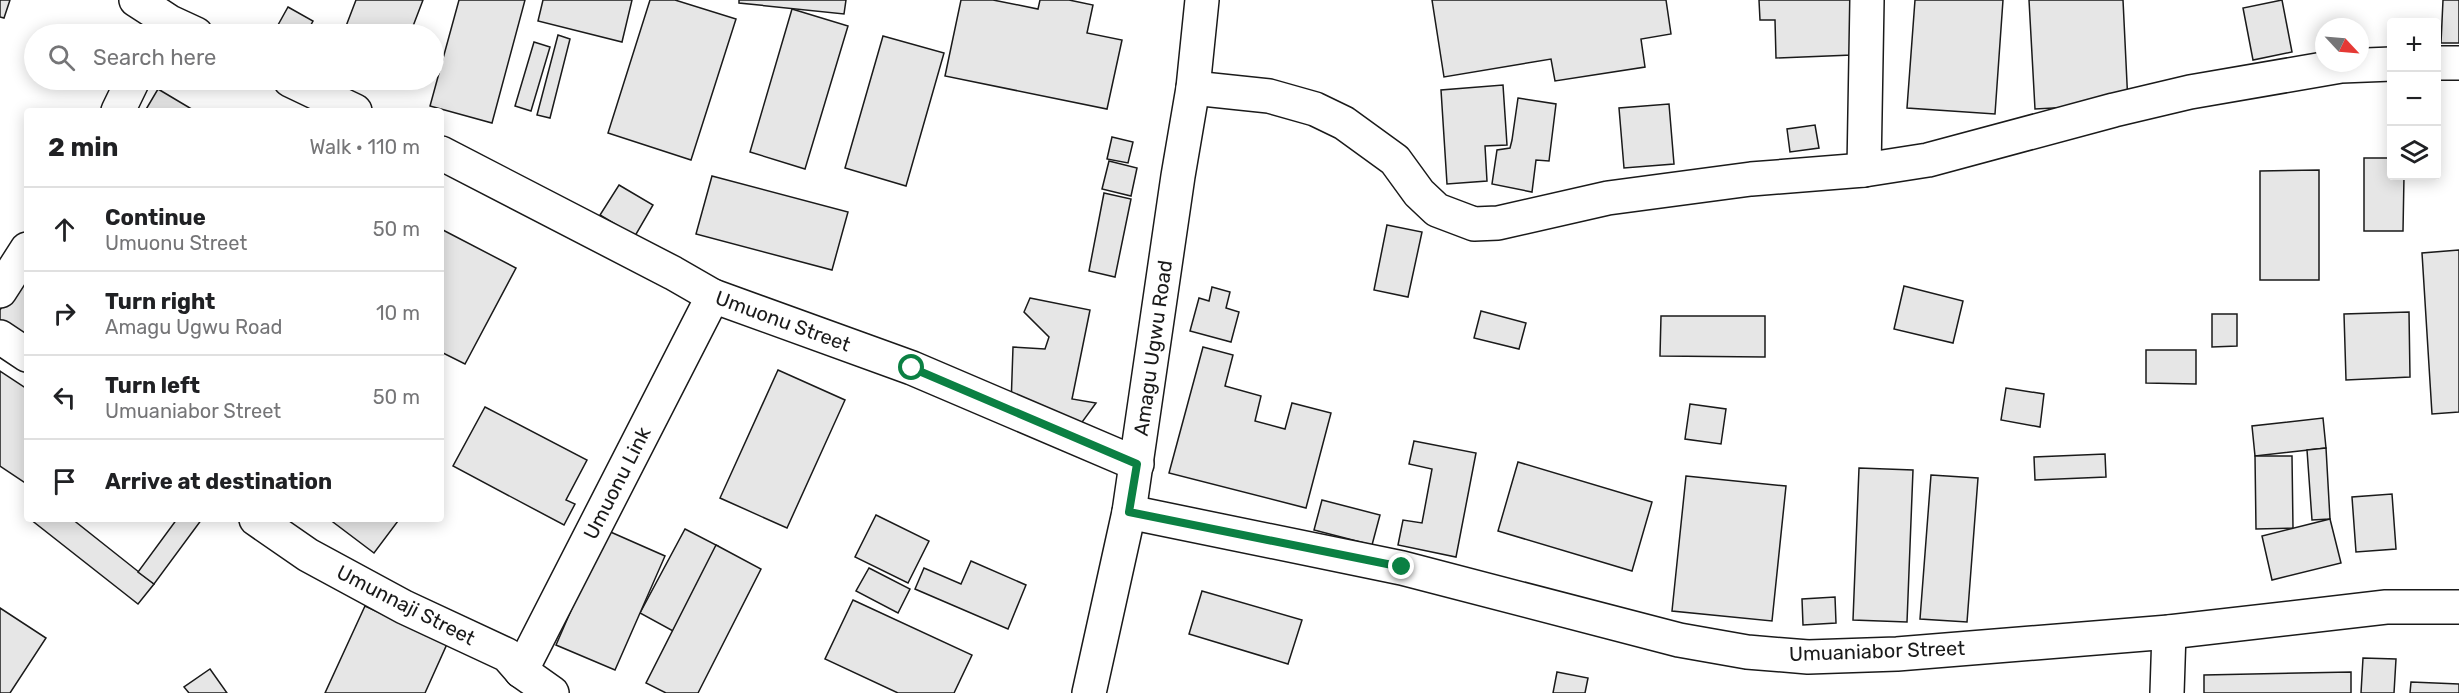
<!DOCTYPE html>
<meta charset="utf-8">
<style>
body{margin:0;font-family:Rubik,sans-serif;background:#f6f6f6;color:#202124}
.controls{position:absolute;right:18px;top:18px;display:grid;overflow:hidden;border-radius:6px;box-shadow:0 3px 15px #0003}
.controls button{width:54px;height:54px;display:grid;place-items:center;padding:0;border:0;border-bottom:2px solid #e0e0e0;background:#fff;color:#202124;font:30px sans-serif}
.compass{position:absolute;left:2315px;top:18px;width:54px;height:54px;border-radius:50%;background:#fff;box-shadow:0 3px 15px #0003;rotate:116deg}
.stop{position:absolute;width:18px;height:18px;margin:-14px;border:4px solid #0b8043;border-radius:50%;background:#fff}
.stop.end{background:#0b8043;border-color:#fff;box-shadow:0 2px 6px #0008}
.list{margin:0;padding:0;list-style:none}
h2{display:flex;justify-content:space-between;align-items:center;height:78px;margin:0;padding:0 24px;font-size:26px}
h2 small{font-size:20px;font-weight:400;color:#757577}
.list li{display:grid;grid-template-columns:39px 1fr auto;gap:18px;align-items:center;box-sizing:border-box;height:84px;padding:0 24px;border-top:2px solid #e0e0e0}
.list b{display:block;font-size:22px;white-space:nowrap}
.list p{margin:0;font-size:20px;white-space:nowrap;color:#757577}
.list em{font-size:20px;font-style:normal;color:#757577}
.icon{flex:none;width:33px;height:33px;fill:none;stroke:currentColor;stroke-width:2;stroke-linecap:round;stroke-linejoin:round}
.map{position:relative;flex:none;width:2459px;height:693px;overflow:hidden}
.search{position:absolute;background:#fff;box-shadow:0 3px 15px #0003;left:24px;top:24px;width:420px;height:66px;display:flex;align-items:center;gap:15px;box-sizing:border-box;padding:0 21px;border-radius:33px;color:#757577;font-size:22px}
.panel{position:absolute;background:#fff;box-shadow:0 3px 15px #0003;left:24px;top:108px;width:420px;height:414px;border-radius:6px}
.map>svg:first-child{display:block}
</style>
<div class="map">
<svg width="2459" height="693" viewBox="0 0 2459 693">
<rect width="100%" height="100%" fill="#fff"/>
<g fill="#e6e6e6" stroke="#1a1a1a" stroke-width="1.5">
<polygon points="0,0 10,0 4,18 0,17"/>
<polygon points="356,0 423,0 410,34 343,34"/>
<polygon points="459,0 525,0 492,123 430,106"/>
<polygon points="543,0 632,0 622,42 538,21"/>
<polygon points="650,0 675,0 736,19 691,160 608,133"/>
<polygon points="739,0 846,0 844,14 739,3"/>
<polygon points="961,0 993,0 1038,9 1040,0 1069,0 1093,5 1087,33 1122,40 1107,109 945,76"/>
<polygon points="1432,0 1666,0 1671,34 1641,39 1645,67 1555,81 1551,59 1444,77"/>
<polygon points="1759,0 1850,0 1852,55 1776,58 1775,20 1760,20"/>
<polygon points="1915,0 2003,0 1995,114 1907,108"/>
<polygon points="2029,0 2123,0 2128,104 2035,109"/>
<polygon points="2282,0 2292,52 2253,60 2243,8"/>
<polygon points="2443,0 2459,0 2459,43 2441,43"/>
<polygon points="288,7 313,21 306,34 273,34"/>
<polygon points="792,9 848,26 805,169 750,152"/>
<polygon points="558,35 570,39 550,118 537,115"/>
<polygon points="883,36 944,53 906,186 845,168"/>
<polygon points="534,42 550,47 531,111 515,106"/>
<polygon points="1503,85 1507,145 1485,146 1487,181 1447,184 1441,90"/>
<polygon points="158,89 195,111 145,111"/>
<polygon points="1518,98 1556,104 1549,161 1536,160 1532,192 1492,184 1497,150 1510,148 1512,140"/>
<polygon points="1669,104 1674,164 1624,168 1619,108"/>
<polygon points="1815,125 1819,148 1790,152 1787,129"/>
<polygon points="1112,137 1133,142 1128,163 1107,159"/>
<polygon points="2364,158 2392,158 2392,176 2404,176 2403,231 2364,231"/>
<polygon points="1109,161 1137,168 1131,196 1102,189"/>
<polygon points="2319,170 2319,280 2260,280 2260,171"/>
<polygon points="712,176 848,212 832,270 696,234"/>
<polygon points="619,185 653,205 635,236 600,215"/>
<polygon points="1104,193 1131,199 1115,277 1089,271"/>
<polygon points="1387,225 1422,232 1408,297 1374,290"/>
<polygon points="441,229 516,268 465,364 441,352"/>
<polygon points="2459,250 2459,412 2432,414 2422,253"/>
<polygon points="27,264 27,344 0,328 0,310"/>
<polygon points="1904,286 1963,301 1953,343 1894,329"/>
<polygon points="1212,287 1230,292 1226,308 1239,312 1231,342 1190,331 1199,298 1209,301"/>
<polygon points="1030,298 1090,310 1072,399 1096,403 1080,425 1011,406 1013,347 1045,349 1049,337 1024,312"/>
<polygon points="1481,311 1526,323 1519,349 1474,338"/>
<polygon points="2409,312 2410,377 2346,380 2344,314"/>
<polygon points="2212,314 2237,314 2237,346 2212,347"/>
<polygon points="1661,316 1765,316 1765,357 1660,356"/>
<polygon points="1203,347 1233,355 1225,386 1261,396 1255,421 1285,429 1292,403 1331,413 1306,508 1169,473"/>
<polygon points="2146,350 2196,350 2196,384 2146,383"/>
<polygon points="778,370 845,400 787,528 720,498"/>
<polygon points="0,371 27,389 27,484 0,466"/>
<polygon points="2006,388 2044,394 2040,427 2001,420"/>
<polygon points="1690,404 1726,409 1721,444 1685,439"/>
<polygon points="485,407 587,460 566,500 575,504 564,525 453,466"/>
<polygon points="2323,418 2326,448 2255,456 2252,426"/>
<polygon points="1414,441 1476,453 1456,557 1398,545 1403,520 1422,523 1432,469 1409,464"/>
<polygon points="2326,448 2330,519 2312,520 2307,450"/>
<polygon points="2105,454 2106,477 2035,480 2034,457"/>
<polygon points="2255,456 2292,456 2293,528 2256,529"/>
<polygon points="1518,462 1652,502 1632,571 1498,531"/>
<polygon points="1859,468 1913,470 1907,622 1853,620"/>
<polygon points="1931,475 1978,478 1967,622 1920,619"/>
<polygon points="1686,476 1786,486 1772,621 1672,611"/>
<polygon points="2392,494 2396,549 2356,552 2352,497"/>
<polygon points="1322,500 1380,515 1372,545 1314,530"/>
<polygon points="876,515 929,541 908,583 855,557"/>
<polygon points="30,519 72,519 154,584 138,604"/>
<polygon points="177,519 202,519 154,584 138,572"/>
<polygon points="329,519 395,519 398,521 374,553"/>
<polygon points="2330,519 2341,563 2272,580 2262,536"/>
<polygon points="685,529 718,546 673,631 640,613"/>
<polygon points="606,530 665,556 615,670 556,645"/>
<polygon points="716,545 761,569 698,693 666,693 646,683"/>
<polygon points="971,561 1026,585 1008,629 915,589 924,568 961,584"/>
<polygon points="869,568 910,589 898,613 856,591"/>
<polygon points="1202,591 1302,620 1288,664 1189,634"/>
<polygon points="1835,597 1836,623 1803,625 1802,599"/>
<polygon points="853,600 972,655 954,693 898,693 825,659"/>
<polygon points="365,606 447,644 425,693 325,693"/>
<polygon points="0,608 46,638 10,693 0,693"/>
<polygon points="2363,658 2396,659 2394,693 2361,693"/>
<polygon points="210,669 227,693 189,693 184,687"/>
<polygon points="1557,672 1588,678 1585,693 1553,693"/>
<polygon points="2351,672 2351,693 2204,693 2204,675"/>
<polygon points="2411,682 2459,684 2459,693 2410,693"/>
</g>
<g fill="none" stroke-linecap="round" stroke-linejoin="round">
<g stroke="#1a1a1a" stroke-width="36">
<g id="minor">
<polyline points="136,0 170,22 196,34"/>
<polyline points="2436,63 2459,63"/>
<polyline points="290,80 355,111"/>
<polyline points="1193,88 1269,96 1315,109 1344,123 1395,160 1419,193 1437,210 1474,224 1498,223 1608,198 1751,179 1864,170 1928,160 2114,110 2190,92 2341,66 2392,64"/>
<polyline points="118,111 133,80"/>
<polyline points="441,153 673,273 713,296 912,368 1137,464"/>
<polyline points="1864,170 1867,0"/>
<polyline points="0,291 27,249"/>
<polyline points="0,337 27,355"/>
<polyline points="1129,512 1402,568 1679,640 1747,652 1808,657 1897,654 2169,632 2386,607 2459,607"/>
<polyline points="256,519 308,555 404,607 507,655 521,671 552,693"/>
<polyline points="521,671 713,296"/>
<polyline points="1089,693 1129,512 1178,176 1193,88 1202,0"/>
<polyline points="2167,693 2169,632"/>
</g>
</g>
<use href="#minor" stroke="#fff" stroke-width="33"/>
</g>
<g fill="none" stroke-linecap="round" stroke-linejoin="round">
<polyline stroke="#0b8043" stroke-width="8" points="912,368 1137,464 1129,512 1402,567"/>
</g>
<g text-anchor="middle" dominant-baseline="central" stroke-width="4.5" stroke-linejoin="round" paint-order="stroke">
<g font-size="20" fill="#1a1a1a" stroke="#fff">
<text transform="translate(783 321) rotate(20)">Umuonu Street</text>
<text transform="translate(1153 348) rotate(-82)">Amagu Ugwu Road</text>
<text transform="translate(617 483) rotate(-63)">Umuonu Link</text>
<text transform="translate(406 605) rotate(27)">Umunnaji Street</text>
<text transform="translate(1877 651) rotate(-2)">Umuaniabor Street</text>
</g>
</g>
</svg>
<div class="controls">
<button>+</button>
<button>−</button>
<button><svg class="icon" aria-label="layers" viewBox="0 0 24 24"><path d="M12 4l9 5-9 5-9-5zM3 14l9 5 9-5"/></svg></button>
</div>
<svg class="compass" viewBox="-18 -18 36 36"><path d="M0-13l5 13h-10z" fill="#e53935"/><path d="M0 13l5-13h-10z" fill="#757577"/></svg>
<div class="stop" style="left:912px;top:368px"></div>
<div class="stop end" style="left:1402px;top:567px"></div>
<div class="search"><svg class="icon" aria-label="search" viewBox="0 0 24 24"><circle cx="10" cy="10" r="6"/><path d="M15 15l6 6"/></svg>Search here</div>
<section class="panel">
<h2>2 min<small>Walk · 110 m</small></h2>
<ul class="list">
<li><svg class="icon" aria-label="ahead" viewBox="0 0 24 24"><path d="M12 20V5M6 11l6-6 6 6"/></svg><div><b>Continue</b><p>Umuonu Street</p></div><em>50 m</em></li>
<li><svg class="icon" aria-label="right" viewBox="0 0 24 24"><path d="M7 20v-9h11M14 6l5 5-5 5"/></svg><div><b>Turn right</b><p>Amagu Ugwu Road</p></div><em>10 m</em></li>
<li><svg class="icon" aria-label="left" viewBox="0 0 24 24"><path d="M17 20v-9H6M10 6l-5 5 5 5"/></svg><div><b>Turn left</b><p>Umuaniabor Street</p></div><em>50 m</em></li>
<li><svg class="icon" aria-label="arrive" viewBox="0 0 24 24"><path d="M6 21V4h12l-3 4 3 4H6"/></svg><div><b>Arrive at destination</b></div></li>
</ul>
</section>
</div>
